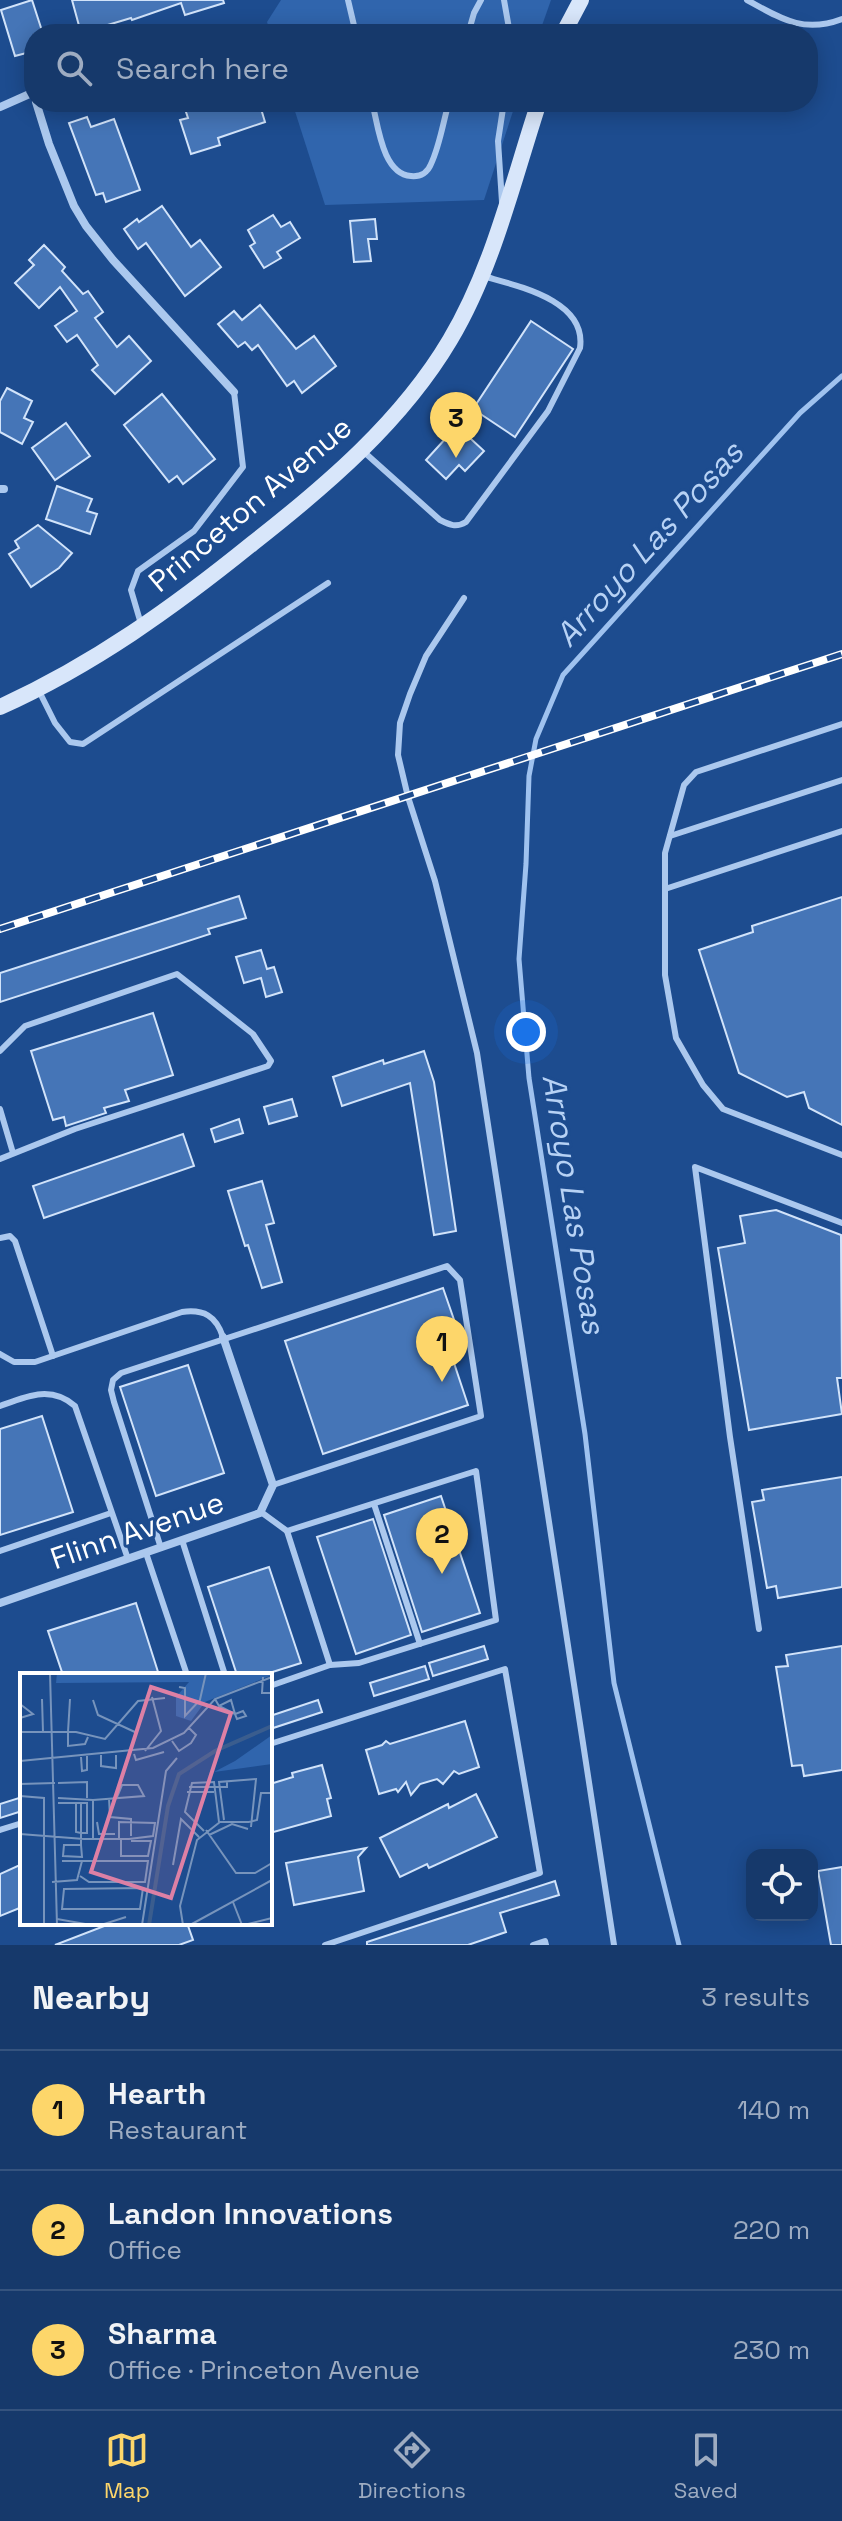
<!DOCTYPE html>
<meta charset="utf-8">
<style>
body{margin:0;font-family:"Space Grotesk",sans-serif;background:#234473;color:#f1f3f6}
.controls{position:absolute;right:24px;bottom:24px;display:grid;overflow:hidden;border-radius:16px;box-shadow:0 4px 20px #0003}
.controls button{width:72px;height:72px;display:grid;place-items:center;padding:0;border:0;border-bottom:2px solid #35537e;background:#16396b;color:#f1f3f6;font:40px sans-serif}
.you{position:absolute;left:526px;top:1032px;width:28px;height:28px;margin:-20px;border:6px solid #fff;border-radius:50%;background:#1a73e8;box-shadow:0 0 0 12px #1a73e833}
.badge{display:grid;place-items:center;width:52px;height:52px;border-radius:50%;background:#fdd66a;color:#111;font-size:26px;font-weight:700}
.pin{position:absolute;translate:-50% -66px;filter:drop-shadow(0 2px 4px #0008)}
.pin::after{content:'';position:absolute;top:42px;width:28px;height:24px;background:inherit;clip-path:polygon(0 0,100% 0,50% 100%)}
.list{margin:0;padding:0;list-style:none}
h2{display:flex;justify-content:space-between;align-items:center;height:104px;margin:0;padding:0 32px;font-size:34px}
h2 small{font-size:26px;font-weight:400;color:#9eacc1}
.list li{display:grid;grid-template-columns:52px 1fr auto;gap:24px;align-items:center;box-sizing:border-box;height:120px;padding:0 32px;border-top:2px solid #35537e}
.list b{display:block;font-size:30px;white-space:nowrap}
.list p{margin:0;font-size:26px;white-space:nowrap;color:#9eacc1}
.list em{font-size:26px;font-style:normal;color:#9eacc1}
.icon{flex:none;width:44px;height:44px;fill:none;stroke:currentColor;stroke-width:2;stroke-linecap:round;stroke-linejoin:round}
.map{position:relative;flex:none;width:842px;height:1945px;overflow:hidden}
.search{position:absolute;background:#16396b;box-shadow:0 4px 20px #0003;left:24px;right:24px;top:24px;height:88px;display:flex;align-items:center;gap:20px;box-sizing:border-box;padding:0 28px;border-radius:32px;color:#9eacc1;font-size:30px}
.sheet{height:464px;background:#16396b}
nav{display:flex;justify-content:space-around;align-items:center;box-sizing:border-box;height:112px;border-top:2px solid #35537e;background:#16396b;font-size:22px;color:#9eacc1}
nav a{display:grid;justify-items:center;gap:4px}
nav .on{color:#fdd66a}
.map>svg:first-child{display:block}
</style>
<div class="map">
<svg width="842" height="1945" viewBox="0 0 842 1945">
<rect width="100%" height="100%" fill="#1d4c8f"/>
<g fill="#3065ad">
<polygon points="281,0 551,0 539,34 271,34 267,22"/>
<polygon points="292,102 516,102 484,200 325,205"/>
</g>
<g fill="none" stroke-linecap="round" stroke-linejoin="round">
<polyline stroke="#9fc2ef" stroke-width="5" points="679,1945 614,1683 585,1434 529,1078 519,959 526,864 529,776 536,739 563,675 800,413 842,376"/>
</g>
<g fill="#4575b7" stroke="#d1e3fa" stroke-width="2">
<polygon points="32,0 43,34 34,34 34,51 15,56 1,10"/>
<polygon points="72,0 223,0 224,3 185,15 181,3 132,20 131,18 81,33"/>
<polygon points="209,102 259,102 265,122 218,138 220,145 191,154 180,120 188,118 185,109"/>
<polygon points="87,117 91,127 114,119 140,190 106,202 103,193 96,195 69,123"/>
<polygon points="162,206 191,247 200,240 221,267 185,296 146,243 138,249 124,229 137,219 139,222"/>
<polygon points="273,215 281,227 290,222 300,238 277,252 281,258 264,268 250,246 255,243 248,230"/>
<polygon points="375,219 377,239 368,239 371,261 354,262 350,221"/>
<polygon points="44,245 65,267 62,271 83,294 88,291 103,312 95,318 117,347 129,336 151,361 115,394 92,370 98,365 77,335 67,342 55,326 77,311 60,287 39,308 15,283 34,265 29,260"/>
<polygon points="260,305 296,349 314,336 336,366 302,393 294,381 287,386 258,345 252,350 245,342 238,347 218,324 234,311 242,320"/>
<polygon points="531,321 573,349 515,437 473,409"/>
<polygon points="7,388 32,401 24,418 33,422 22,444 0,432 0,401"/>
<polygon points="162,394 215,459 183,484 177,476 169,482 124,425"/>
<polygon points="66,423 90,456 55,480 32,448"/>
<polygon points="457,426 484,451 465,471 459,465 446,479 426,460"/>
<polygon points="57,486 92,499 87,511 97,514 90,534 46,519"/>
<polygon points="38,525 72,553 59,568 31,587 9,554 19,548 15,541"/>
<polygon points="239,896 246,918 208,929 210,934 0,1002 0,973"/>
<polygon points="842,897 842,1125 809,1108 804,1092 787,1097 739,1073 699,950 753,932 752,926"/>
<polygon points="261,950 267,969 274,967 282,992 266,997 261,978 244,983 236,957"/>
<polygon points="153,1013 173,1075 125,1090 129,1101 104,1108 106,1113 66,1126 64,1117 53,1120 31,1051"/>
<polygon points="424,1051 434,1082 456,1231 434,1235 410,1083 342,1106 333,1077 383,1060 384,1064"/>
<polygon points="292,1099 297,1116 269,1124 264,1107"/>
<polygon points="239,1119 243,1133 215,1142 211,1129"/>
<polygon points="183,1134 194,1166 44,1218 33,1186"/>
<polygon points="262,1181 274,1223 266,1225 282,1282 262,1288 248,1245 245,1246 228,1191"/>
<polygon points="776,1210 841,1235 842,1378 837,1378 842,1414 749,1430 718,1248 745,1243 740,1216"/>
<polygon points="443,1288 460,1337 453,1360 468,1405 323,1454 285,1341"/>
<polygon points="188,1365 224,1473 156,1496 120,1387"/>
<polygon points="42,1416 73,1512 0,1535 0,1429"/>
<polygon points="842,1477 842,1587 778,1598 776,1586 767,1588 752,1502 764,1500 762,1490"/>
<polygon points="441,1496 480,1613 422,1632 384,1515"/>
<polygon points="373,1519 411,1635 356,1654 317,1537"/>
<polygon points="269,1567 301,1663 263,1675 237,1675 208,1587"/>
<polygon points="136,1603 159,1675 63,1675 48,1631"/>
<polygon points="484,1646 488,1659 433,1676 429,1663"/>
<polygon points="842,1646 842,1770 804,1776 802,1765 792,1766 776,1667 788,1666 786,1655"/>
<polygon points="425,1666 429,1679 374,1696 370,1683"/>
<polygon points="318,1700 322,1712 270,1729 270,1716"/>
<polygon points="465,1721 479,1767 459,1774 454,1771 443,1784 437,1779 420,1784 411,1795 406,1782 398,1792 396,1789 379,1794 366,1750 382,1745 386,1741 390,1744"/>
<polygon points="322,1765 331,1798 327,1799 331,1816 270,1833 270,1784 293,1777 292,1773"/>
<polygon points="476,1794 497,1837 429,1868 427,1864 400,1877 380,1838 448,1804 449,1808"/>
<polygon points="22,1797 22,1811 0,1818 0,1804"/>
<polygon points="366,1848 358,1857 364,1891 294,1905 286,1863"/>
<polygon points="22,1864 22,1907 0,1916 0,1874"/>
<polygon points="842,1867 842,1945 831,1945 818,1871"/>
<polygon points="555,1881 559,1895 500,1913 506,1932 468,1945 367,1945 367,1942"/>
<polygon points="112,1923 187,1923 193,1940 179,1945 55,1945"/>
</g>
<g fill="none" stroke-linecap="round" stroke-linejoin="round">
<g stroke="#abc8ee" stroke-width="6">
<polyline points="348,0 356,34"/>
<polyline points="504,0 510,34"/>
<path d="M 747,0 C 780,18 803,34 842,19"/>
<polyline points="468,34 474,13 481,0"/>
<path d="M 372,102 C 378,124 382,174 411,176 C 421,177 428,172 431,164 C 440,145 443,122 449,102"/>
<polyline points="502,202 498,141 504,102"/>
<path d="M 364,452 L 440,520 C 450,525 456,528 466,522 L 548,411 L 580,348 C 587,300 517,286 483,276"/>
<polyline points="464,598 426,656 410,694 400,723 398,755 408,797 435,881 477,1053 614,1945"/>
<polyline points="141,624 131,590 138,571 194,531 243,467 234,392"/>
<polyline points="38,689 55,723 70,742 83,744 328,583"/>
<polyline points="842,724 696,772 684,785 665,853 665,975 676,1038 703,1085 723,1109 842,1155"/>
<polyline points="670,836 842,780"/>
<polyline points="665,889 842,831"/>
<polyline points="0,1051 25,1026 177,974 253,1034 271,1061 268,1066 75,1129 0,1159"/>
<polyline points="0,1109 13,1153"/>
<polyline points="0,1238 10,1236 15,1241 53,1356"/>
<path d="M 0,1354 L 14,1362 L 35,1362 L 182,1312 C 204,1309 216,1316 223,1337"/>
<path d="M 0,1406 C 27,1396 51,1385 75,1406 L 128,1559"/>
<polyline points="374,1504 420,1644"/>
<polyline points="261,1512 287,1531 330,1665"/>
<polyline points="182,1540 225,1675"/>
<polyline points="161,1548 114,1402 111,1390 113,1380 121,1373 447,1266 460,1280 481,1416 273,1485"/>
<polyline points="0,1551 111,1513"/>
<polyline points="146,1553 187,1675"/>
<polyline points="759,1629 730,1437 695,1167 842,1223"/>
<polyline points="270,1686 330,1665 359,1663 496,1620 476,1471 287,1531"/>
<polyline points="270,1744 505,1669 540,1873 325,1945"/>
<polyline points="0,1830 22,1823"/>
<polyline points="533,1945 545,1941 546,1945"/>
</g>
<g stroke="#abc8ee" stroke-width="8">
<polyline points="36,102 49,144 74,206 86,226 113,260 234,392"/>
<polyline points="0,107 34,92"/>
<polyline points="0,489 4,489"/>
<polyline points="0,1603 260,1513 273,1485 223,1337"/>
</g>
<g stroke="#d8e6fa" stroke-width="16">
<polyline points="563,34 581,0"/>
<path d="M 0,707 C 93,665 174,607 253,543 C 327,485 402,421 450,340 C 493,268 513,181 539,102"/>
</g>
<g stroke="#fff" stroke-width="8">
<polyline id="rail" points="0,929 842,654"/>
</g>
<use href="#rail" stroke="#1d4c8f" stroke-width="5" stroke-dasharray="15" stroke-linecap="butt"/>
</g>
<g text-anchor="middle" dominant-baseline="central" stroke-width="6" stroke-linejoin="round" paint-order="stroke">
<g font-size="30" fill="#fff" stroke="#1d4c8f">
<text transform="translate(250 504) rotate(-40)">Princeton Avenue</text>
<text transform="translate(137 1530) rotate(-19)">Flinn Avenue</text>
</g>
<g font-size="32" font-style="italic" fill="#b7d2f5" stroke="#1d4c8f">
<text transform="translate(649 544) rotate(-48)">Arroyo Las Posas</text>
<text transform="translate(574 1204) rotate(81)">Arroyo Las Posas</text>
</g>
</g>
<g transform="translate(20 1673)">
<rect width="252" height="252" fill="#1d4c8f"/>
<path d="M 37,0 L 252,0 L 252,2 L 185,29 L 171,48 L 156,43 L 156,24 L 169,9 L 36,10 ZM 252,62 L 252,91 L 194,99 L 215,88 Z" fill="#3065ad"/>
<path fill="none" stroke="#3a5d8e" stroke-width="4" d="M 129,252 L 148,133 L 159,101 L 195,78 L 252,53"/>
<path fill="none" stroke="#7794bc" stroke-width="2" d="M 30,0 L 37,252M 243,4 L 242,20 L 252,20M 159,14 L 165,15 L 165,43 L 179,28M 22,26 L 23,59M 195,26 L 199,33 L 211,27 L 215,41 L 199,33M 73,27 L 78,42 L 117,60M 0,31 L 13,41 L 0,45M 179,31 L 186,0M 223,38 L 226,43 L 217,46 L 215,41 ZM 0,59 L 56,59 L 85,66 L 118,28 L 145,25M 48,59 L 48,73 L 65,71 L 68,64M 48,59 L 50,26M 152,68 L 159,78 L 171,70 L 176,62 L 169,55M 125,78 L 141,58 L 132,24M 114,81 L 116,87 L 144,79M 81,82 L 81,93 L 96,95 L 96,82M 61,84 L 62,98 L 67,97 L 67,83M 0,88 L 133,75 L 164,60 L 195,26 L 252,4M 38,110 L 67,109 L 67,125M 0,111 L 35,110M 169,114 L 207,114 L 207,108M 167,119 L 194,119M 0,123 L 24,125 L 24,252M 38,125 L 73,127 L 124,123 L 118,112 L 102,112 L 97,124M 89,125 L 90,144 L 111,146 L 111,163M 38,130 L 67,130 L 67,160 L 61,160 L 61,172 L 44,172 L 43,183 L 62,184 L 61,172M 56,130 L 56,159 L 61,160M 204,147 L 199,109 L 236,106 L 231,154M 77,149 L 79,161 L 95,161M 229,149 L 237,147 L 241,120 L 252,120M 186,157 L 216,200 L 235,200 L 252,190M 184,158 L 165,139 L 172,110 L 194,109 L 199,149M 61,160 L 61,130M 0,161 L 64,166 L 109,166 L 133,163 L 135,150 L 99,149 L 99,166M 189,162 L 212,151 L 228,156M 73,166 L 73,127M 101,166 L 101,183 L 128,183 L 131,168 L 111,168M 42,188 L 128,188 L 125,209 L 69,209 L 60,203M 153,192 L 161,146 L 179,164M 32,209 L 57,207 L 62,188M 123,215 L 120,236 L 42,236 L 44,216 ZM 213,229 L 222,252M 37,246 L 71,252M 81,252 L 106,244M 122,252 L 146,98 L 157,85M 163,252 L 160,233 L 177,167 L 200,149 L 229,149M 170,252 L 252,207M 224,252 L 252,245"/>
<path fill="#dd80a5" fill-opacity="0.15" stroke="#dd80a5" stroke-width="4" d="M 131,14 L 211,40 L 151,225 L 71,199 Z"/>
<rect width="252" height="252" fill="none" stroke="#fff" stroke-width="4"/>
</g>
</svg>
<div class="controls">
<button><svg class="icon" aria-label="locate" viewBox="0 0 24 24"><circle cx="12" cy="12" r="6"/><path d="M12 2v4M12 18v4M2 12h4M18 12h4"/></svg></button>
</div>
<div class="you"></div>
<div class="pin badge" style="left:442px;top:1382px">1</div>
<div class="pin badge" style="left:442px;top:1574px">2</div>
<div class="pin badge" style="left:456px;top:458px">3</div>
<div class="search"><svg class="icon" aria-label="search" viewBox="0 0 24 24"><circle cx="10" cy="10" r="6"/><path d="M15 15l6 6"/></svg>Search here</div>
</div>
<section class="sheet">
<h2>Nearby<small>3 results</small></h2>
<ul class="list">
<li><span class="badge">1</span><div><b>Hearth</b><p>Restaurant</p></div><em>140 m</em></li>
<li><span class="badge">2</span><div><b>Landon Innovations</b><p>Office</p></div><em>220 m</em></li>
<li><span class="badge">3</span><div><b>Sharma</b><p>Office · Princeton Avenue</p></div><em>230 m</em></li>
</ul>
</section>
<nav>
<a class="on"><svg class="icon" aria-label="map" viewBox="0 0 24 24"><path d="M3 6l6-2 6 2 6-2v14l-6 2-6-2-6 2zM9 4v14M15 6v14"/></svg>Map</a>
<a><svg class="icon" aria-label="directions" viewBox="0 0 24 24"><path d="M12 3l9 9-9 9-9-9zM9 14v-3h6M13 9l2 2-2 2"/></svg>Directions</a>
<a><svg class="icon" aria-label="saved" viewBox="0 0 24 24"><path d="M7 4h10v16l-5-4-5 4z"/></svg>Saved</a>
</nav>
